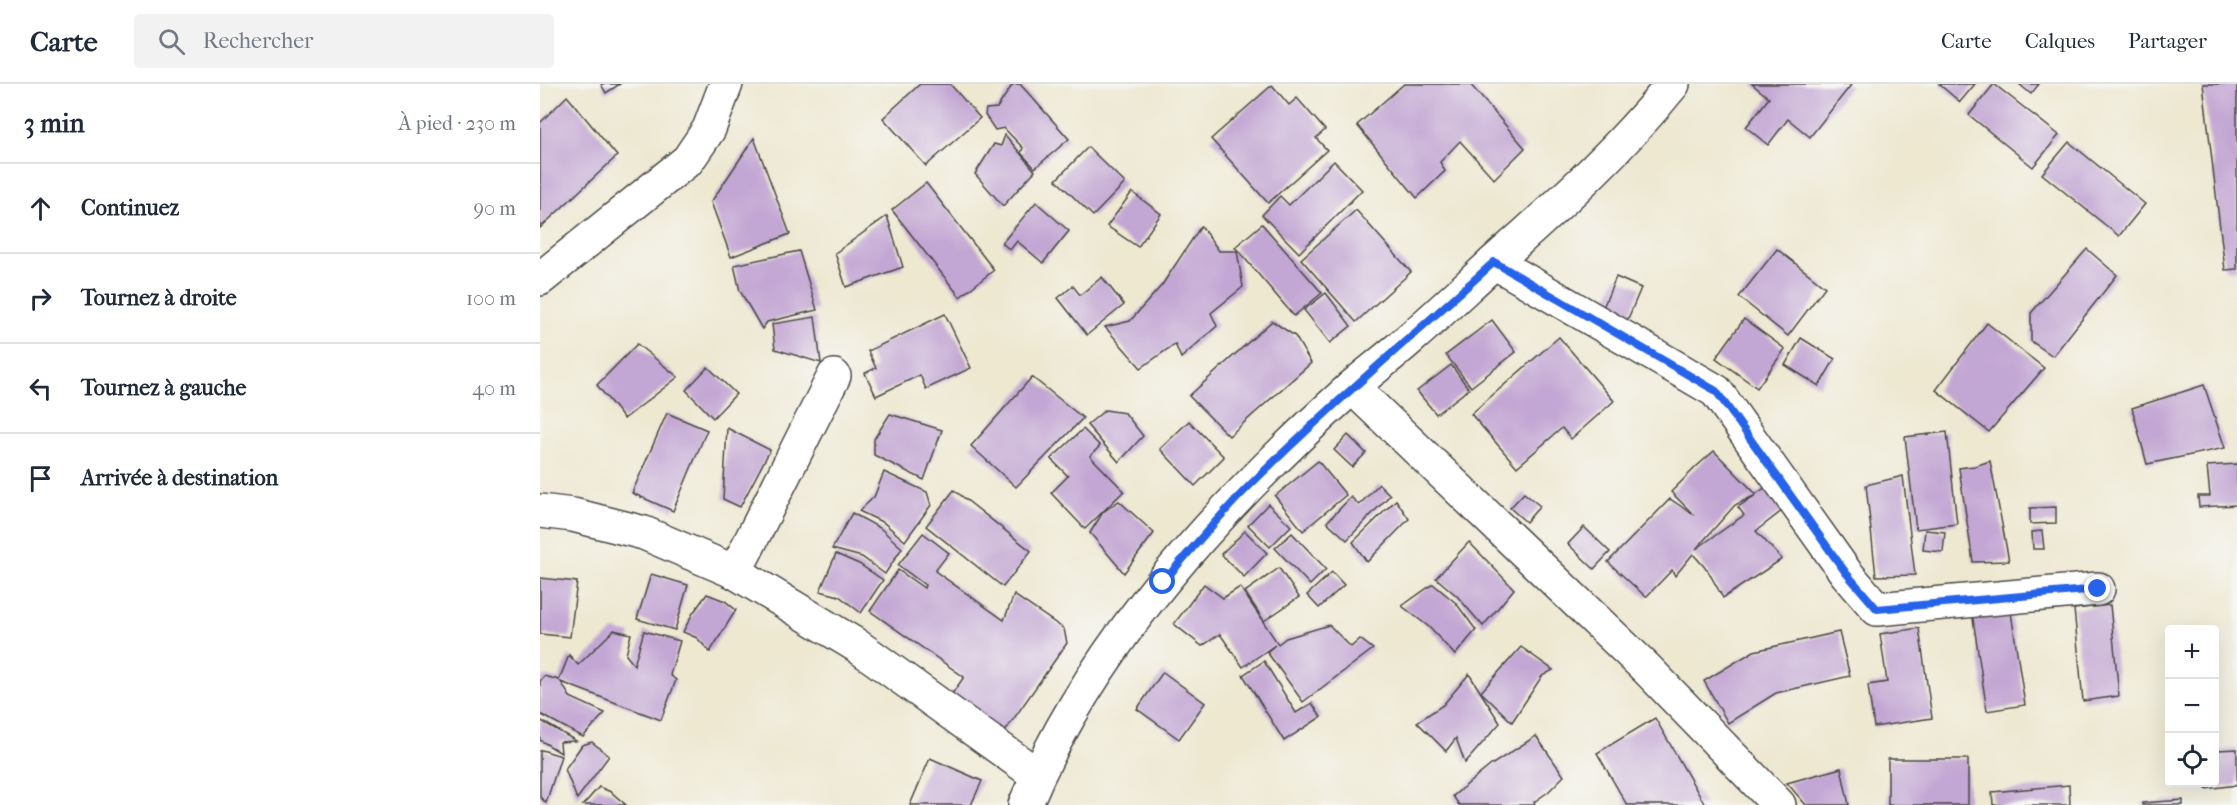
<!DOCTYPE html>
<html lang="fr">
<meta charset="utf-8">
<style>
body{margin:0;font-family:"IM FELL French Canon",serif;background:#f2f2f3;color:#1f2937}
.controls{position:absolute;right:18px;bottom:18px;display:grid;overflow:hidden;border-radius:6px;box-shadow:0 6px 24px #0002}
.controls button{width:54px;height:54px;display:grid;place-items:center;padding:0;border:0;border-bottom:2px solid #e0e1e3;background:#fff;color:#1f2937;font:30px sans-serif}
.stop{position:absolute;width:18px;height:18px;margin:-14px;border:4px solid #2563eb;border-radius:50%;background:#fff}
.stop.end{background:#2563eb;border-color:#fff;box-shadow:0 2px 6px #0008}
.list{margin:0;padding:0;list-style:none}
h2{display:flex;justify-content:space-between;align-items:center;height:78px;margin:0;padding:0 24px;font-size:26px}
h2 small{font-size:20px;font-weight:400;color:#747a83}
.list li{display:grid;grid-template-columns:39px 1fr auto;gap:18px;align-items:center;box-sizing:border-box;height:90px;padding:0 24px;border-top:2px solid #e0e1e3}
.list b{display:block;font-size:22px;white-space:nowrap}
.list em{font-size:20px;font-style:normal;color:#747a83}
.icon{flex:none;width:33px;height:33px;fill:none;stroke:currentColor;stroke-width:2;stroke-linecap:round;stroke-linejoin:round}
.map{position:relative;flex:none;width:1697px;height:721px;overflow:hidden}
header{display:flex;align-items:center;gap:36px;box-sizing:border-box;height:84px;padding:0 30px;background:#fff;border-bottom:2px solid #e0e1e3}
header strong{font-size:28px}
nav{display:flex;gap:33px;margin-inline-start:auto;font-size:21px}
.search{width:420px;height:54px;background:#f2f2f3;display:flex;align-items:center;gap:15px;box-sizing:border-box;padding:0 21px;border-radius:6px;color:#747a83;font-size:22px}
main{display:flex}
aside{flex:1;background:#fff}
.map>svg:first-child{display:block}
</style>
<header>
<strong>Carte</strong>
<div class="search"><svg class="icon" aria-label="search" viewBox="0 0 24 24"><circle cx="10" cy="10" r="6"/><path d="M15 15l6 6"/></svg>Rechercher</div>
<nav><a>Carte</a><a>Calques</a><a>Partager</a></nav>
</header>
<main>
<aside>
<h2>3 min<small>À pied · 230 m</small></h2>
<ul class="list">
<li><svg class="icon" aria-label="ahead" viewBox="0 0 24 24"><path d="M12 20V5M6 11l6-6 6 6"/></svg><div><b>Continuez</b></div><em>90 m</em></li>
<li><svg class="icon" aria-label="right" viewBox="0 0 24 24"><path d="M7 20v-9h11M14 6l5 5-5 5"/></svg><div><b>Tournez à droite</b></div><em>100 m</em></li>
<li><svg class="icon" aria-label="left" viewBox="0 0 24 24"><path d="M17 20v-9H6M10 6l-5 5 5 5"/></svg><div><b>Tournez à gauche</b></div><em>40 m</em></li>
<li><svg class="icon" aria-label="arrive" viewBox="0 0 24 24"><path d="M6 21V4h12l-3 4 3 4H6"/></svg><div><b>Arrivée à destination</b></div></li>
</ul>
</aside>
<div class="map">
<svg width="1697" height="721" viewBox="0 0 1697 721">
<rect width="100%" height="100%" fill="#f6f6f2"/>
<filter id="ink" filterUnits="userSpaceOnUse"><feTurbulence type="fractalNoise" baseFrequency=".0167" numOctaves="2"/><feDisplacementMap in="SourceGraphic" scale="12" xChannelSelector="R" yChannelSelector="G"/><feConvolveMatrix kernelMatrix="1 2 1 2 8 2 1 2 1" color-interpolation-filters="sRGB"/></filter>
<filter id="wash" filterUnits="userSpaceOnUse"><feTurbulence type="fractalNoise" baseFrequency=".008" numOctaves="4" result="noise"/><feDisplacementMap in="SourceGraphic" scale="24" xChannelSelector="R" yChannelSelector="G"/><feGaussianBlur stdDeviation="1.35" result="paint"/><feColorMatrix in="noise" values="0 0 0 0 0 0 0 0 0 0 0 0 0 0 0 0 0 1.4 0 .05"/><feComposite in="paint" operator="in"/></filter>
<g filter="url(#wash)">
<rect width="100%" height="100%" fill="#eee8d1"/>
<g id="blocks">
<g fill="#c2a6d3" fill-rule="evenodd">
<polygon points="61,0 80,0 66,9"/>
<polygon points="380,0 410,0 440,34 386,82 343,34"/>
<polygon points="473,0 480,0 529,55 495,84 481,69 483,64 464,44 455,46 445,31 446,25 457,24"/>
<polygon points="864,0 930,0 985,64 954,95 920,57 900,78 905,87 877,114 817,41"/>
<polygon points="1212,0 1309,0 1311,1 1270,53 1248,35 1228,61 1206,43 1229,14"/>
<polygon points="1399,0 1435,0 1420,18"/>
<polygon points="1454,0 1519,51 1493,83 1429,31"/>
<polygon points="1479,0 1499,0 1491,10"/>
<polygon points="1663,0 1697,0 1697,185 1685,186"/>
<polygon points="732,1 749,21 757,14 785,46 776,54 787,66 728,119 671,55"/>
<polygon points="27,12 77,72 0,144 0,39"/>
<polygon points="465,51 495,87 463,122 435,90 454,60 461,62"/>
<polygon points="214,54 250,150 191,173 171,118"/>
<polygon points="1529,58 1605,120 1579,152 1502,90"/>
<polygon points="548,63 585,99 553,132 516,96"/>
<polygon points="794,77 822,106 759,169 722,131 740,112 749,121"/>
<polygon points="386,99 454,186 420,213 352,126"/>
<polygon points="592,108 621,130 598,163 567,142"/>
<polygon points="496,118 529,147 503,179 477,157 470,166 462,159"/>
<polygon points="816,126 871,188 816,238 761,175"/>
<polygon points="347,132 363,183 306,203 295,169"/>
<polygon points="722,140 782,209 754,232 695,163"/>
<polygon points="661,142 679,167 697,167 703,203 671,229 677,242 641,274 635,260 601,284 565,243 590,237 622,201"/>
<polygon points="1237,165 1285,203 1248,252 1199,213"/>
<polygon points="1547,165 1577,191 1513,272 1491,257 1491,229"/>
<polygon points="259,167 277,226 227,238 222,245 200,207 194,181"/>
<polygon points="562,193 584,221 547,251 518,214 533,202 540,211"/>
<polygon points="1076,193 1101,204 1087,237 1062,226"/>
<polygon points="786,209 811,242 790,259 764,226"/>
<polygon points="405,230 431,284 386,305 380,291 336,312 325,289 336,284 328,267"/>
<polygon points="275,233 281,279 235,265 232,240"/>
<polygon points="1204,235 1245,265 1217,304 1176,274"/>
<polygon points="952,236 976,268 931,303 906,271"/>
<polygon points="732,237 755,252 771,279 689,352 649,312"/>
<polygon points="1447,239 1504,284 1449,348 1396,306"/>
<polygon points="1019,253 1074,317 1031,355 1022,344 977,383 931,330"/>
<polygon points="1261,254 1295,275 1279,302 1245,281"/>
<polygon points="97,260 138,293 84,335 57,301"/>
<polygon points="911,281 929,305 896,330 877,307"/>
<polygon points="168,283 196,310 173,334 146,306"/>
<polygon points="492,293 543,334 476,403 431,362"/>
<polygon points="1664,301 1685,364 1607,380 1592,324"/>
<polygon points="565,326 585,329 603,352 579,378 547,341"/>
<polygon points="127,329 167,346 133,427 92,409"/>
<polygon points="350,330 402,346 384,396 334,371 334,355"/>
<polygon points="649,337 684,373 655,402 620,365"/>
<polygon points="187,344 230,366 200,423 183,415"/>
<polygon points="543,345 560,362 550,372 584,407 545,445 511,409 528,392 511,375"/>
<polygon points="1407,348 1417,440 1376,445 1365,353"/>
<polygon points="808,351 826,369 812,383 794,366"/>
<path d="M 1174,367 L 1216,410 L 1226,403 L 1243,426 L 1216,447 L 1242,475 L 1183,514 L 1168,487 L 1153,470 L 1135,492 L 1132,486 L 1106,513 L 1068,478 L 1130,415 L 1154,431 L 1131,408 L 1157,382 ZM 1216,411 L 1198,423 L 1204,431 L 1156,465 L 1195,421 Z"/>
<polygon points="778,377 806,411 763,447 735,412"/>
<polygon points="1450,377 1469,477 1433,478 1419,384 1435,382"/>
<polygon points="1697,380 1697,421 1659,423 1658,412 1670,412 1667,382"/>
<polygon points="344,388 387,408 391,421 365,457 344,439 319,427 334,413"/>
<polygon points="1363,392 1375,491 1336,492 1326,401"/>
<polygon points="839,400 850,411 807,456 787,438 811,413 819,421"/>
<polygon points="414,406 491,467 463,503 386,442"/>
<polygon points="984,409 1000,422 986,438 970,424"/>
<polygon points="856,416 869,435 827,478 813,458"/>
<polygon points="579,417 614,449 584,489 550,449 563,428"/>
<polygon points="728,420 751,442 730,463 708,441"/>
<polygon points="1516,423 1516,439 1490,440 1490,424"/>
<polygon points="312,429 340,444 362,464 345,490 322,473 292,465"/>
<polygon points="1044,443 1070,468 1054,485 1028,460"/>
<polygon points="1385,446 1405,448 1403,468 1383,466"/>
<polygon points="705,447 727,469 704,493 681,470"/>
<polygon points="1502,447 1504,465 1493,465 1492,448"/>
<polygon points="383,449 409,469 395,487 464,536 474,511 524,545 527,559 463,650 409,614 424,593 330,527 358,486 384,504 385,501 358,481"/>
<polygon points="752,449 786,485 770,501 735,464"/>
<polygon points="929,458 974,505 943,542 917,512 896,494"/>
<polygon points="296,470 319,480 343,496 321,529 299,512 280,507"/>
<polygon points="739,484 759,513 724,537 705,508"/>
<polygon points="792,488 804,501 779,524 767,511"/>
<polygon points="111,490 148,501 135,546 97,535"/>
<polygon points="0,494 37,498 30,553 0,550"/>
<polygon points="664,500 683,514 700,503 738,560 746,554 789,541 811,563 820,555 833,565 763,618 727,568 735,561 703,583 680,550 662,562 634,540"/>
<polygon points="893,500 916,519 936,546 915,571 889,543 862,522"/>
<polygon points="167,510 185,517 196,526 170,568 157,554 143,548 153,529"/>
<polygon points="1570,521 1579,612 1543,617 1534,525"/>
<polygon points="1470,522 1485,621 1447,627 1432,528"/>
<polygon points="1379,544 1392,634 1334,643 1328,601 1347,598 1340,550"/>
<polygon points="74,546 91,550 86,571 94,581 104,547 140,557 130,591 136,596 121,636 21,598 30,613 65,629 43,653 0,630 0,597 4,592 19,596 29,571 38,581"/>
<polygon points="1299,548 1310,592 1236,609 1188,639 1164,597 1214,567"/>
<polygon points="981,563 1013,586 1002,592 972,638 941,608"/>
<polygon points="724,577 756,629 772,619 781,633 744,657 703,591"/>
<polygon points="623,588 665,619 639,655 597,625"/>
<polygon points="929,590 960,639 925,679 916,654 906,667 877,638 903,621"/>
<polygon points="1115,634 1165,721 1087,721 1057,669"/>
<polygon points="0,636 36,657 20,658 21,669 0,656"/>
<polygon points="996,652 1024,692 1008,708 994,718 995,721 919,721 913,712 951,681"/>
<polygon points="52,658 69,672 37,715 25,685 42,661"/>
<polygon points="1697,665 1697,701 1666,705 1666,698 1674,698 1677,666"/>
<polygon points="2,666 21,672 6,719 0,713 0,667"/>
<polygon points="390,674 442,697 431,721 370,721"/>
<rect x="1348" y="675" width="80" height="46"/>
<polygon points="1301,684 1309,721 1266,721 1247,699"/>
<polygon points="1529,701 1530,721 1453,721 1452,708"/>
<polygon points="59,703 71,708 86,721 43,721"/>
<polygon points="1643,716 1643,721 1602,721 1602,719"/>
</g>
</g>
</g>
<g filter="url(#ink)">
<use href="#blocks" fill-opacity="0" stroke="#484744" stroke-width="1.5"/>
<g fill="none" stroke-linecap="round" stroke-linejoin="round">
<g stroke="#484744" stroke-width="36">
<g id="minor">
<polyline points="954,178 1176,307 1306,489 1337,525 1558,505"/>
<polyline points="0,195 148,76 169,45 186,0"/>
<polyline points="294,292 195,488 316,561 497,691"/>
<polyline points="812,303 1107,585 1239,721"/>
<polyline points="0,427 33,431 104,449 195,488"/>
<path d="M 485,721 C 553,558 682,420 812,303 C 832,286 853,270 872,253 C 903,226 933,197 963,170 C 1023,117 1082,63 1133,0"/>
</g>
</g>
<use href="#minor" stroke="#fff" stroke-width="33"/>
</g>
</g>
<g fill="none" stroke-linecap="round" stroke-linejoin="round" filter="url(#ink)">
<path stroke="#2563eb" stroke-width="8" d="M 623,498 C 651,466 678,433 708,403 C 787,324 872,253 954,178 L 1176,307 L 1306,489 L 1337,525 L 1558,505"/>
</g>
</svg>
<div class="controls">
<button>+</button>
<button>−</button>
<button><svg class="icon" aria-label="locate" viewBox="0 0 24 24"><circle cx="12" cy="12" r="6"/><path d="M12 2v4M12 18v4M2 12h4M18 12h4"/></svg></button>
</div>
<div class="stop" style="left:623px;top:498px"></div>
<div class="stop end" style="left:1558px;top:505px"></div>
</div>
</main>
